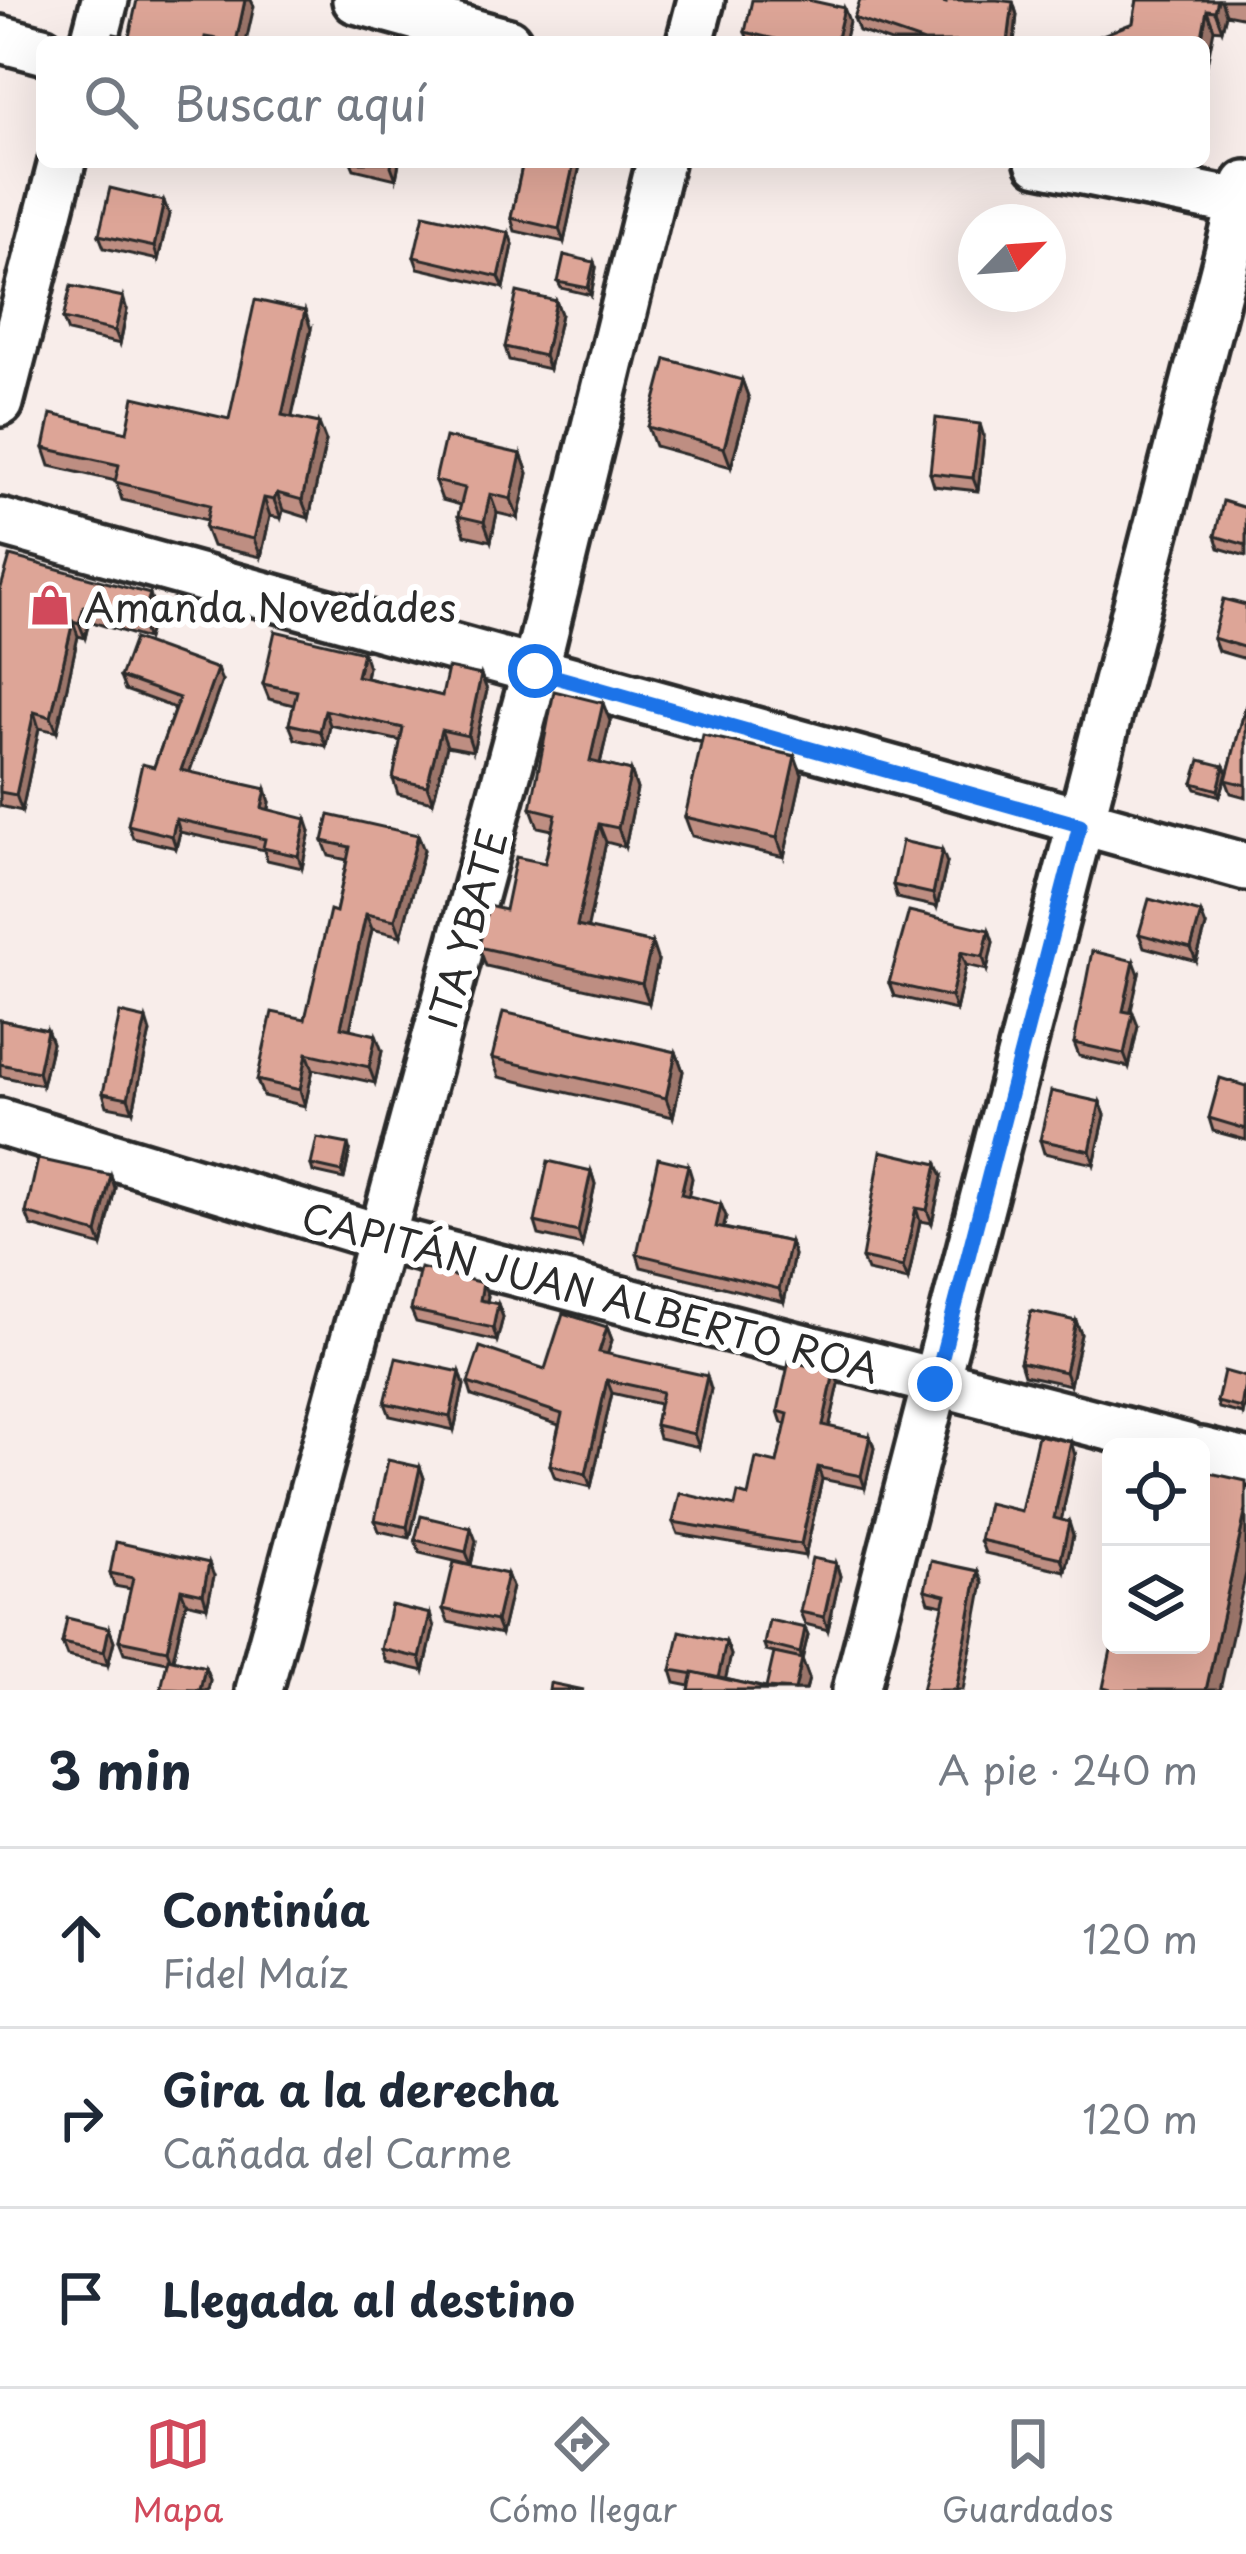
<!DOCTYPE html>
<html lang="es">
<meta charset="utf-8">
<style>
body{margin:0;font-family:"Playpen Sans",sans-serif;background:#f6f6f7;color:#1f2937}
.controls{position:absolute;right:36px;bottom:36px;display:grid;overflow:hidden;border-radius:18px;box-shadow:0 12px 48px #0002}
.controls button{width:108px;height:108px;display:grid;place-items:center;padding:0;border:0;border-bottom:3px solid #e0e1e3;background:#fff;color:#1f2937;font:60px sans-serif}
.compass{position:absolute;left:958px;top:204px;width:108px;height:108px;border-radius:50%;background:#fff;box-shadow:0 12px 48px #0002;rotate:65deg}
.stop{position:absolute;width:36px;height:36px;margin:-27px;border:9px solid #1a73e8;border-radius:50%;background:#fff}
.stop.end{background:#1a73e8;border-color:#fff;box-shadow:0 3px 12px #0008}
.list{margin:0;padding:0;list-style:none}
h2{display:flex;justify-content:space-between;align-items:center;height:156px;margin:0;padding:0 48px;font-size:51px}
h2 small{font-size:39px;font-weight:400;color:#747a83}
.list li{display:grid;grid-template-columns:78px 1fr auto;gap:36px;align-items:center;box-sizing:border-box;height:180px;padding:0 48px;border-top:3px solid #e0e1e3}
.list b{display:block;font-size:45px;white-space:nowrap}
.list p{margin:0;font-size:39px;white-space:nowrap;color:#747a83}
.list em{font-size:39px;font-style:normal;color:#747a83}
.icon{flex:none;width:66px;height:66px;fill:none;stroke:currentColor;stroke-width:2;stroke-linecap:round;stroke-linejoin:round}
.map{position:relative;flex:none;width:1246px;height:1690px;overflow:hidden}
.search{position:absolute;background:#fff;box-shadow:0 12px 48px #0002;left:36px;right:36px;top:36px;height:132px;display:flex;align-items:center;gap:30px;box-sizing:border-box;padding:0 42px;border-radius:18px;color:#747a83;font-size:45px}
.sheet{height:696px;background:#fff}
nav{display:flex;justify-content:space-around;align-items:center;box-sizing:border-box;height:168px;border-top:3px solid #e0e1e3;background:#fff;font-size:33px;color:#747a83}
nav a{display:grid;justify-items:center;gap:6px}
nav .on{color:#d1495b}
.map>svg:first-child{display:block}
</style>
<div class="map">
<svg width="1246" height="1690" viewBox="0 0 1246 1690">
<rect width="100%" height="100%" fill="#f8edea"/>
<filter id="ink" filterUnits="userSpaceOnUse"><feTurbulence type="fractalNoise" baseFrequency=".00833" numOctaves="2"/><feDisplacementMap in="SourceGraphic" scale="24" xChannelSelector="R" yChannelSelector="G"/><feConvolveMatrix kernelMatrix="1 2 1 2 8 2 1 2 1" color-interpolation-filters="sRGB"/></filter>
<g filter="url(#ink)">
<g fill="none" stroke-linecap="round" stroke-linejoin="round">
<g stroke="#2b2b2b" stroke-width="54">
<g id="minor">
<polyline points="356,0 508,42"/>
<polyline points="0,39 42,50"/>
<polyline points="94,42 105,0"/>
<polyline points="690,42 701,0"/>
<polyline points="1039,162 1241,203"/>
<polyline points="0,403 62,162"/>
<polyline points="0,522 1246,867"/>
<polyline points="0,1122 383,1238 1186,1447"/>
<polyline points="1201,1451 1246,1462"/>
<polyline points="259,1690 535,671 660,162"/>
<polyline points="856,1690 1246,184"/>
</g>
</g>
<use href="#minor" stroke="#fff" stroke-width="45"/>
</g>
<g fill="#be8e82" stroke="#2b2b2b" stroke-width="3">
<polygon points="1137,0 1246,0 1246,18 1226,14 1222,30 1133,23"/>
<polygon points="1013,2 1017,15 1014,42 891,42 859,31 854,18 946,3"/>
<polygon points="849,21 844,42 749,42 745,32"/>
<polygon points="351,162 399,162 396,179 354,169"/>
<polygon points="523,162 579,162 580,165 564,242 515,231 511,218"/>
<polygon points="169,214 158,260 104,248 99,235"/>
<polygon points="513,245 504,288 418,268 414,257"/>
<polygon points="596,268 591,295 561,288 558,282"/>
<polygon points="556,301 561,314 549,369 509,360 505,347"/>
<polygon points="127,310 120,344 68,332 63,319"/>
<polygon points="311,329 292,417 326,441 309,518 283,510 281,518 270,516 261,557 212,546 205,528 207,520 122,500 116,481 50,466 44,448 127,432 229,419"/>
<polygon points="742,380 749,399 731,467 655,446 648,427"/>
<polygon points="984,437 978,491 934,486 930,473"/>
<polygon points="521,454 528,473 518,518 497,513 491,541 465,535 458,516 461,505 442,500 435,481"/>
<polygon points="1246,508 1246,556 1219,548 1215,536"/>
<polygon points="0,591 155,609 147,639 89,621 85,638 78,636 57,732 39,728 22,811 0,806"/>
<polygon points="1246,605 1246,659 1218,651 1213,638"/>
<polygon points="368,667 366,678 442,696 481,675 487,690 473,751 447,746 433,802 398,794 393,779 401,741 330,725 326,746 295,739 289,724 294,705 269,699 263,684"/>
<polygon points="120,677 222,681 189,772 270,802 269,810 310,831 302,868 267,860 264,850 180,832 176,848 133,838 128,825 154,767 175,708 125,690"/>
<polygon points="1246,705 1246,797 1231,793 1226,780"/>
<polygon points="610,721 600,764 631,771 637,789 625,847 606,842 587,928 658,961 649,1003 486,966 479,947 505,910 545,863 552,830 538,827 531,808"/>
<polygon points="1227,773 1220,796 1196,789 1193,783"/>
<polygon points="802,775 784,857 692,836 685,817"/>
<polygon points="323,841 424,850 401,936 372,929 350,1029 382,1051 375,1083 313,1069 305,1106 263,1096 257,1080 305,1019 336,912 347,860 329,856"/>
<polygon points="947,863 937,907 897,898 893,885"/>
<polygon points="1206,926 1196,961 1144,947 1139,934"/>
<polygon points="989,930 993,942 987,970 966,965 956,1010 894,996 889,983"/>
<polygon points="1139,974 1130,1012 1138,1026 1129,1067 1079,1056 1074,1043"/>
<polygon points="0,1020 47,1030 52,1043 42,1085 0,1076"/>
<polygon points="150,1032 133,1111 107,1106 103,1093"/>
<polygon points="676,1052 683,1071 673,1117 499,1077 492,1058"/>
<polygon points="1246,1086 1246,1140 1213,1131 1209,1118"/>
<polygon points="1100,1102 1105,1115 1094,1164 1044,1153 1040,1140"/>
<polygon points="350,1151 344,1179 313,1172 311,1165"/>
<polygon points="591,1171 595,1184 582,1245 539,1235 535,1222"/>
<polygon points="942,1177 932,1223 920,1221 908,1280 867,1271 862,1258"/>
<polygon points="692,1178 688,1196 726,1216 724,1228 790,1242 794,1255 784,1302 641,1267 637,1254"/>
<polygon points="115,1188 102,1246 31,1226 26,1213"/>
<polygon points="483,1283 488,1296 487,1302 498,1304 503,1317 497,1341 416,1322 411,1310"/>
<polygon points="1076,1321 1081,1334 1070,1385 1024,1375 1020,1362"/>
<polygon points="607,1327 612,1340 607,1354 711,1389 699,1447 659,1438 655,1425 659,1404 612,1393 591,1487 555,1478 550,1465 559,1425 472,1396 468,1383 545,1369"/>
<polygon points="460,1372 464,1385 454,1430 390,1416 385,1403"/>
<polygon points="834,1372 839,1384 829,1427 870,1436 874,1448 865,1488 822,1479 805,1556 678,1534 673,1522 735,1506 748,1496 777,1463 786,1424 782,1423 778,1411"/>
<polygon points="1246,1377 1243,1414 1219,1408 1217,1402"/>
<polygon points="1075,1455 1061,1520 1073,1535 1065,1571 985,1553 980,1540 1021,1511"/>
<polygon points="420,1467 424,1478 410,1538 379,1531 375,1520"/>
<polygon points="415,1540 476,1541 471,1565 420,1553"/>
<polygon points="836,1563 840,1576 828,1630 805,1624 800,1612"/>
<polygon points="110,1573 214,1576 207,1607 186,1602 173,1659 205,1667 210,1680 208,1690 162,1690 167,1662 124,1653 119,1640 131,1589 114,1586"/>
<polygon points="507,1574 512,1587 501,1634 448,1622 443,1609"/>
<polygon points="983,1583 943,1605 929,1602 925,1590"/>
<polygon points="434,1627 424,1671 386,1662 381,1649"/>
<polygon points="109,1628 114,1641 108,1665 67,1656 62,1643"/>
<polygon points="805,1628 808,1635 802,1659 809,1678 806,1690 689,1690 690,1686 675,1683 671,1670 726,1642 731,1655 725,1679 766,1688 794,1658 766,1651 764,1644"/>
</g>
<g fill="#9b746a" stroke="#2b2b2b" stroke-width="3">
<polygon points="245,0 251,0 254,6 246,42 236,42"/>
<polygon points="1218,0 1221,0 1226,14 1222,30 1215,11"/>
<polygon points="1013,2 1017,15 1014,42 1008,42"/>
<polygon points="844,8 849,21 844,42 836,42"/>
<polygon points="1207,10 1214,29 1204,79 1204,42 1201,42"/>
<polygon points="392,162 399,162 396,179 391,166"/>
<polygon points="574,162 579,162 580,165 564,242 559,229"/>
<polygon points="164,201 169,214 158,260 154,247"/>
<polygon points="509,233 513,245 504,288 499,277"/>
<polygon points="594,262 596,268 591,295 588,288"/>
<polygon points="123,297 127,310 120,344 115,331"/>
<polygon points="556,301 561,314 549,369 544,356"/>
<polygon points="305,311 311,329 288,433 282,415"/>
<polygon points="742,380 749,399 731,467 724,448"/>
<polygon points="319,423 326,441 309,518 302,500"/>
<polygon points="980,424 984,437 978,491 973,478"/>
<polygon points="521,454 528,473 518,518 511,499"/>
<polygon points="277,493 283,510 281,518 274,500"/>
<polygon points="490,494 497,513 491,541 484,522"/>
<polygon points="264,498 270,516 261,557 254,539"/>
<polygon points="150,594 155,609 147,639 141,623"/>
<polygon points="84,606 89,621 85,638 79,623"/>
<polygon points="73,621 78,636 57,732 51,717"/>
<polygon points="363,652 368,667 363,691 357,676"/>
<polygon points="217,669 222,681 186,782 181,770"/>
<polygon points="481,675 487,690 473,751 468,736"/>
<polygon points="603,703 610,721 596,780 590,761"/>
<polygon points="325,710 330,725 326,746 320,731"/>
<polygon points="34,712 39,728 22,811 16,795"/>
<polygon points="441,730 447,746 433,802 427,786"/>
<polygon points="795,756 802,775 784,857 777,838"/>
<polygon points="1224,766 1227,773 1220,796 1218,790"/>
<polygon points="631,771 637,789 625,847 618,828"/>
<polygon points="266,789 270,802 266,821 262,808"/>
<polygon points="176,819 180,832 176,848 172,836"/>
<polygon points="306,819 310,831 302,868 298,856"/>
<polygon points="599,824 606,842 584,945 577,926"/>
<polygon points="418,835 424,850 401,936 395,920"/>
<polygon points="942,850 947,863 937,907 933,894"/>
<polygon points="1201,913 1206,926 1196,961 1191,948"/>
<polygon points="366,914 372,929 347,1043 341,1027"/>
<polygon points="989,930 993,942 987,970 983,957"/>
<polygon points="652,943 658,961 649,1003 642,984"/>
<polygon points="961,952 966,965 956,1010 951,997"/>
<polygon points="1134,961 1139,974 1128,1024 1123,1011"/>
<polygon points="1133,1013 1138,1026 1129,1067 1124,1054"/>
<polygon points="146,1019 150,1032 133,1111 128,1098"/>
<polygon points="47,1030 52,1043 42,1085 38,1072"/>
<polygon points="376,1035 382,1051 375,1083 369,1067"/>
<polygon points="676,1052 683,1071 673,1117 666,1098"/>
<polygon points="307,1053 313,1069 305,1106 300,1090"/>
<polygon points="1100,1102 1105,1115 1094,1164 1090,1151"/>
<polygon points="348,1144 350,1151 344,1179 342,1172"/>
<polygon points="937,1164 942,1177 932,1223 927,1210"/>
<polygon points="688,1165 692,1178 686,1207 681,1194"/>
<polygon points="591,1171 595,1184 582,1245 578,1232"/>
<polygon points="111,1175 115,1188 102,1246 97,1233"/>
<polygon points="721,1204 726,1216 721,1240 716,1227"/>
<polygon points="916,1208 920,1221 908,1280 903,1267"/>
<polygon points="790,1242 794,1255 784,1302 779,1289"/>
<polygon points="483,1283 488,1296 484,1313 480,1300"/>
<polygon points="498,1304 503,1317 497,1341 493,1328"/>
<polygon points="1076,1321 1081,1334 1070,1385 1065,1372"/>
<polygon points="607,1327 612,1340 604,1365 599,1352"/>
<polygon points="460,1372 464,1385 454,1430 450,1417"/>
<polygon points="834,1372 839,1384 827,1437 823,1425"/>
<polygon points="707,1376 711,1389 699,1447 694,1434"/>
<polygon points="607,1380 612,1393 591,1487 586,1474"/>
<polygon points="1246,1385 1246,1403 1243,1414 1241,1408"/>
<polygon points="870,1436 874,1448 865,1488 861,1476"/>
<polygon points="1071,1442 1075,1455 1059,1531 1054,1518"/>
<polygon points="420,1467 424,1478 410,1538 407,1527"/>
<polygon points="818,1467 822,1479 805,1556 801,1544"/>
<polygon points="1246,1509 1246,1573 1220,1690 1206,1690"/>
<polygon points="1069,1522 1073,1535 1065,1571 1061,1558"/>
<polygon points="471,1528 476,1541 471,1565 466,1552"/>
<polygon points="209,1563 214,1576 207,1607 203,1594"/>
<polygon points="836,1563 840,1576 828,1630 824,1617"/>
<polygon points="978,1571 983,1583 963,1690 956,1690"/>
<polygon points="507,1574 512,1587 501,1634 496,1621"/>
<polygon points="181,1589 186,1602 172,1663 167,1650"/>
<polygon points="430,1614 434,1627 424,1671 420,1658"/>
<polygon points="109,1628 114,1641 108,1665 104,1652"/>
<polygon points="805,1628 808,1635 802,1660 800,1653"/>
<polygon points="726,1642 731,1655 723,1690 717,1680"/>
<polygon points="802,1659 809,1678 806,1690 795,1690"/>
<polygon points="205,1667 210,1680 208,1690 200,1690"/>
</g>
<g fill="#dda597" stroke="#2b2b2b" stroke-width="3">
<polygon points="137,0 245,0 236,42 205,37 204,42 111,42 114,34 129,37"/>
<polygon points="752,0 808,0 844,8 836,42 788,42 745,32"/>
<polygon points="860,0 936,0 946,3 946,0 997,0 1013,2 1008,42 924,42 854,18"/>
<polygon points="1137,0 1218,0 1215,11 1207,10 1201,42 1085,42 1133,23"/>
<polygon points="523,162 574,162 559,229 511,218"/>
<polygon points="110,188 164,201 154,247 99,235"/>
<polygon points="424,214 509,233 499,277 414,257"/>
<polygon points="564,255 594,262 588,288 558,282"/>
<polygon points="71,286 123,297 115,331 63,319"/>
<polygon points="517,292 556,301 544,356 505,347"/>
<polygon points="255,300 305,311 282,415 319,423 302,500 277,493 274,500 264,498 254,539 205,528 210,505 115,482 119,465 44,448 51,414 127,432 134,397 229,419"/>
<polygon points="666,359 742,380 724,448 648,427"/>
<polygon points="936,418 980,424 973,478 930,473"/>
<polygon points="445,437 521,454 511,499 490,494 484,522 458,516 465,488 435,481"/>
<polygon points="1223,501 1246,508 1246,545 1215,536"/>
<polygon points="10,556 150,594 141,623 84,606 79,623 73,621 51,717 34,712 16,795 0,792 0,591"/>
<polygon points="1223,599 1246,605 1246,648 1213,638"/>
<polygon points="275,631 363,652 357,676 442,696 448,668 481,675 468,736 441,730 427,786 393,779 403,728 325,710 320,731 289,724 297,691 263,684"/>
<polygon points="134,639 217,669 181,770 266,789 262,808 306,819 298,856 263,848 265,839 176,819 172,836 128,825 142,764 154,767 179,698 120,677"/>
<polygon points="554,691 603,703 590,761 631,771 618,828 599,824 577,926 652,943 642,984 479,947 488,906 505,910 516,857 545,863 556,814 531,808"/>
<polygon points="1246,705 1246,785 1226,780"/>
<polygon points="703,735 795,756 777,838 685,817"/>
<polygon points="1200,760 1224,766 1218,790 1193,783"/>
<polygon points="329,815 418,835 395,920 366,914 341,1027 376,1035 369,1067 307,1053 300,1090 257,1080 272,1012 305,1019 330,910 336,912 350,847 323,841"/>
<polygon points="902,841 942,850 933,894 893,885"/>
<polygon points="1149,899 1201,913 1191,948 1139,934"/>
<polygon points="909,911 989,930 983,957 961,952 951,997 889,983"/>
<polygon points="1092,951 1134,961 1123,1011 1133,1013 1124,1054 1074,1043"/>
<polygon points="503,1012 676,1052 666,1098 492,1058"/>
<polygon points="120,1013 146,1019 128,1098 103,1093"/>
<polygon points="0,1020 47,1030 38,1072 0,1064"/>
<polygon points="1220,1078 1246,1086 1246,1129 1209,1118"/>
<polygon points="1051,1091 1100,1102 1090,1151 1040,1140"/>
<polygon points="317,1138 348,1144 342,1172 311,1165"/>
<polygon points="881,1151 937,1164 927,1210 916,1208 903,1267 862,1258"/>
<polygon points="658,1158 688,1165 681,1194 721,1204 716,1227 790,1242 779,1289 637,1254"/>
<polygon points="38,1159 111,1175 97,1233 26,1213"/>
<polygon points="548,1161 591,1171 578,1232 535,1222"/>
<polygon points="420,1268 483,1283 480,1300 498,1304 493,1328 411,1310"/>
<polygon points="1031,1311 1076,1321 1065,1372 1020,1362"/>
<polygon points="563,1313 607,1327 599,1352 707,1376 694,1434 655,1425 662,1392 607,1380 586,1474 550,1465 562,1414 468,1383 480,1347 545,1369"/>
<polygon points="396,1358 460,1372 450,1417 385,1403"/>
<polygon points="789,1361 834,1372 823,1425 870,1436 861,1476 818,1467 801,1544 673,1522 680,1493 735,1506 738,1493 748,1496 756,1458 777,1463 788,1414 778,1411"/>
<polygon points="1224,1371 1246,1377 1241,1408 1217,1402"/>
<polygon points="1038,1435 1071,1442 1054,1518 1069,1522 1061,1558 980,1540 988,1503 1021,1511"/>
<polygon points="388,1460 420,1467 407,1527 375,1520"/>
<polygon points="1201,1471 1246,1481 1246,1509 1206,1690 1111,1690 1103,1688 1112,1645 1201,1645"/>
<polygon points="421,1516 471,1528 466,1552 415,1540"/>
<polygon points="116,1542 209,1563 203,1594 181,1589 167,1650 119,1640 133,1578 110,1573"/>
<polygon points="812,1558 836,1563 824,1617 800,1612"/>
<polygon points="931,1561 978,1571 956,1690 922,1690 946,1595 925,1590"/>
<polygon points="454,1562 507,1574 496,1621 443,1609"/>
<polygon points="391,1605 430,1614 420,1658 381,1649"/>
<polygon points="67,1618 109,1628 104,1652 62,1643"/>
<polygon points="769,1620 805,1628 800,1653 764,1644"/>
<polygon points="680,1631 726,1642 718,1678 671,1670"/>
<polygon points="774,1653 802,1659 795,1690 766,1688"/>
<polygon points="168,1658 205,1667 200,1690 161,1689"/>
<polygon points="693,1672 773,1690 689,1690"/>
<polygon points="550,1683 584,1690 549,1690"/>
</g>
</g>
<g fill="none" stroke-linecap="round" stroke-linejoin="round" filter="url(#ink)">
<polyline stroke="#1a73e8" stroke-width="15" points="535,671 1080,825 935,1384"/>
</g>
<defs>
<g id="shop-bare" transform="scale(3.24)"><path d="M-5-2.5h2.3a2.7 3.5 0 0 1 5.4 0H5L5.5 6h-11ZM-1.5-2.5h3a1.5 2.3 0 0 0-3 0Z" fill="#d1495b" stroke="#fff" stroke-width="2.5" paint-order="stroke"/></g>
</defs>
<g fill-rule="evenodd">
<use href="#shop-bare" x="50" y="605"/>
</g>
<g text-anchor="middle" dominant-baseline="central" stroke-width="12" stroke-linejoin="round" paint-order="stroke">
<g font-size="39" fill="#2b2b2b" stroke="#fff" text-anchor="start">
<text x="84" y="605">Amanda Novedades</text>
</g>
<g font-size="39" fill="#2b2b2b" stroke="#fff">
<text transform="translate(466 928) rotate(-75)">ITA YBATE</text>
<text transform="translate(591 1291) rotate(15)">CAPITÁN JUAN ALBERTO ROA</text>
</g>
</g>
</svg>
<div class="controls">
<button><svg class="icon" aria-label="locate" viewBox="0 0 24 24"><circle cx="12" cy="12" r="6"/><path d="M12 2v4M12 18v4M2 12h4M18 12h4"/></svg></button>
<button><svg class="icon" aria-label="layers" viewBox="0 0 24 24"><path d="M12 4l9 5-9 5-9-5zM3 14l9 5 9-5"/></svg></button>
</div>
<svg class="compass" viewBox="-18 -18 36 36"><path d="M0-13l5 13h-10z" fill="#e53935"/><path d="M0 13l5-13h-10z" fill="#747a83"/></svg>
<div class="stop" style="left:535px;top:671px"></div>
<div class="stop end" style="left:935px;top:1384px"></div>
<div class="search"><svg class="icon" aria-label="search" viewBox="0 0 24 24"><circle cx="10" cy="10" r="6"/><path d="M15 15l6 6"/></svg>Buscar aquí</div>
</div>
<section class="sheet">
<h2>3 min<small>A pie · 240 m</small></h2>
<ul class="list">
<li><svg class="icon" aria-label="ahead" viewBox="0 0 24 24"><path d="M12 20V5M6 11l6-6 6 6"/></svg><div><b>Continúa</b><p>Fidel Maíz</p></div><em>120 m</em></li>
<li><svg class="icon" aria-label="right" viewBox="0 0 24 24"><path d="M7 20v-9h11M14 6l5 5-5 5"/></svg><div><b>Gira a la derecha</b><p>Cañada del Carme</p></div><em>120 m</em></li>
<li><svg class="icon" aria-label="arrive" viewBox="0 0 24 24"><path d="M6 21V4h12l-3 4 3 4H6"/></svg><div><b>Llegada al destino</b></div></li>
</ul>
</section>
<nav>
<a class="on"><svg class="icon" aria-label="map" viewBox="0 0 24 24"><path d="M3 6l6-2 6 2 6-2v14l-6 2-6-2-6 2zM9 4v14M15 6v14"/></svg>Mapa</a>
<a><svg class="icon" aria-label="directions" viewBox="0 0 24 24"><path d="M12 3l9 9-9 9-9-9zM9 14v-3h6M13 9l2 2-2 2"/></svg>Cómo llegar</a>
<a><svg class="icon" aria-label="saved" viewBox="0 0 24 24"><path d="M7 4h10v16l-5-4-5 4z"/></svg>Guardados</a>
</nav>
